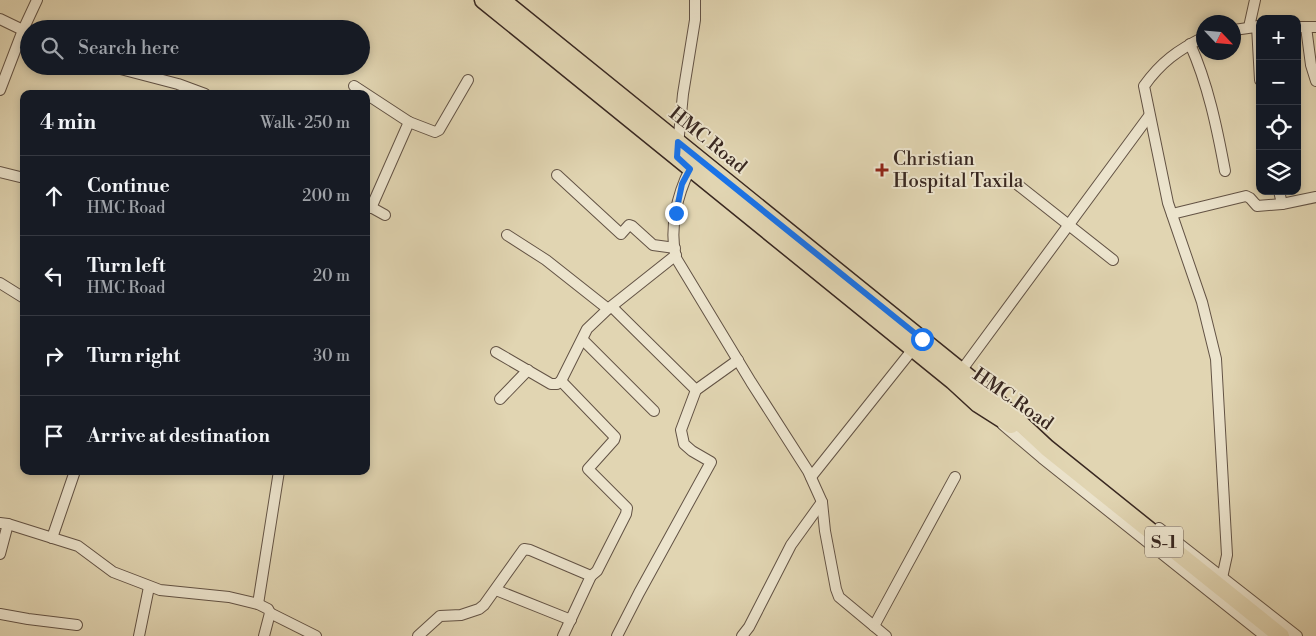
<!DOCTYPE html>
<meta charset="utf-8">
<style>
body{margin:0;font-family:"Libre Bodoni",serif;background:#20242c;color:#f1f3f6}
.controls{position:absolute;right:15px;top:15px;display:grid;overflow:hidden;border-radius:10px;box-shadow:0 2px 8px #0003}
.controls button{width:45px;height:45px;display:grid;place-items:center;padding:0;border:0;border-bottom:1px solid #363941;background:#171b24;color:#f1f3f6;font:25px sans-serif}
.compass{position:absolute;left:1196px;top:15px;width:45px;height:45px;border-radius:50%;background:#171b24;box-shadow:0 2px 8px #0003;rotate:116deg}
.stop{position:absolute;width:15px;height:15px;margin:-11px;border:4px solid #1a73e8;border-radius:50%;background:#fff}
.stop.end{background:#1a73e8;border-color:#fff;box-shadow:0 1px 5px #0008}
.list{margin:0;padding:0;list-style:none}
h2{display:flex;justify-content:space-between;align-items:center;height:65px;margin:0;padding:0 20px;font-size:21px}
h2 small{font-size:16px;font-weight:400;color:#9ea1a6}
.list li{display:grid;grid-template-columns:32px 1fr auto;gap:15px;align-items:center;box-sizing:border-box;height:80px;padding:0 20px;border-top:1px solid #363941}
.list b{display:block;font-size:19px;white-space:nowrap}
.list p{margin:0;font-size:16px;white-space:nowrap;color:#9ea1a6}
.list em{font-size:16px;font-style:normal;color:#9ea1a6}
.icon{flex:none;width:28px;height:28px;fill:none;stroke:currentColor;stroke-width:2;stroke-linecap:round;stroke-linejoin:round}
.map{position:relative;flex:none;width:1316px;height:636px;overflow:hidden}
.search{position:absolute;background:#171b24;box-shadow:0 2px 8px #0003;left:20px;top:20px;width:350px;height:55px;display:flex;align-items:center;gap:12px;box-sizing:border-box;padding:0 18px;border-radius:28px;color:#9ea1a6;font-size:19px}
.panel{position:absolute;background:#171b24;box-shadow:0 2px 8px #0003;left:20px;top:90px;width:350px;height:385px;border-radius:10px}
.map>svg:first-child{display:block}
</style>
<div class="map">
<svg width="1316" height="636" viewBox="0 0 1316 636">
<rect width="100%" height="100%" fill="#e1d5b2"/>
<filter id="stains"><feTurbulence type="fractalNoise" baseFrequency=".004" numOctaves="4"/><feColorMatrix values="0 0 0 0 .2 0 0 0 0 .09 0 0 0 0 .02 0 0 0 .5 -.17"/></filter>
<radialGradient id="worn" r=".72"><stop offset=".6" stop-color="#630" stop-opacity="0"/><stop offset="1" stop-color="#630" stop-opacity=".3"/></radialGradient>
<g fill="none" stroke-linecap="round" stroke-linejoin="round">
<g stroke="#635345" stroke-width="12">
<g id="minor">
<polyline points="0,19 29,33"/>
<polyline points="1257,26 1260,80"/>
<polyline points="1249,27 1255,0"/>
<polyline points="1297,27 1316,27"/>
<polyline points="1306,27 1311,65 1316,81"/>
<polyline points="1234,30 1255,27"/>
<path d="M 1204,37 C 1178,50 1161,62 1144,86 L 1168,203 L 1202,302 L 1216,359 L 1227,555 L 1222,578"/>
<path d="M 1190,44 C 1208,84 1217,128 1225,171"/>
<polyline points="109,66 178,84 205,94"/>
<polyline points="354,86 409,122 371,208"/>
<polyline points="0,90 23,30 37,0"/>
<polyline points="409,122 435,132 439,130 468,80"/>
<polyline points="678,145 683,94 695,20 695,0"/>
<path d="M 690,169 C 677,195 669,229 676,258 L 751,382 L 808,471 L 822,502 L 825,531 L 836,589 L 839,597 L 886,636"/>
<polyline points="0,172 24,178"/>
<polyline points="557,175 621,234 629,225 632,226 653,245 675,248"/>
<polyline points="1018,185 1113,260"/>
<polyline points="1279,191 1282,204"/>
<polyline points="367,205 385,215"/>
<polyline points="1172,214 1246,196 1250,198 1257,206 1282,204 1316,197"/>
<polyline points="507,235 546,260 608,309"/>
<polyline points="0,283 24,298"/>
<polyline points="612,307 696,390"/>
<polyline points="583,340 654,411"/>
<polyline points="496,352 551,384 557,384 561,381 587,329 608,309 676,255"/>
<polyline points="961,371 1149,116"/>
<polyline points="561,381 615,437 614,440 588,469 627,508 626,514 597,571 591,576 563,636"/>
<polyline points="500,399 528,370"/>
<polyline points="1003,425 1042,458 1265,636"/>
<polyline points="811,477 913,349"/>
<polyline points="0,523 8,524 78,546 113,572 160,590 229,597 258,604 268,609 270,613 264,636"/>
<polyline points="1159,528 1297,636"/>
<polyline points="52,538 75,471"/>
<polyline points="0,554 8,524"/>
<polyline points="496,590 571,620"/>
<polyline points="258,604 279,471"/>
<polyline points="270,613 316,636"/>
<polyline points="0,614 28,619 77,625"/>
<polyline points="874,626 955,477"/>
<polyline points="139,636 149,587"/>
<polyline points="418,636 440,616 461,615 479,609 484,605 524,549 530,550 591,576"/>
<polyline points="617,636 639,593 711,462 692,451 684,444 681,430 696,390 738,360"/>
<polyline points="742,636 749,627 791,545 822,502"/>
</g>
</g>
<g stroke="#392821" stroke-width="19">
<g id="primary">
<polyline points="483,0 953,381 978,404 1011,425"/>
<polyline points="502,0 988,393 1047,448 1281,636"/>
</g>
</g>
<use href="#minor" stroke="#ece4cd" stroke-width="10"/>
<use href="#primary" stroke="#e1d5b2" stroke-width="16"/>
</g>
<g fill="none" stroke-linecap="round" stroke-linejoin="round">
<polyline stroke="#1a73e8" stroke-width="6" points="676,213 682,184 690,169 677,157 678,142 922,339"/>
</g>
<path fill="#8f2418" stroke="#ece4cd" stroke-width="2" d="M879.5 162.5h5v5h5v5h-5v5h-5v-5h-5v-5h5z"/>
<g text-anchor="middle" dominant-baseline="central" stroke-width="4" stroke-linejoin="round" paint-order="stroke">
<rect fill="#ece4cd" stroke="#6f6055" stroke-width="1" x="1145" y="526.5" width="38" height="31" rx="4"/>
<g font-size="18" font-weight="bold" fill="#392821">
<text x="1164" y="542">S-1</text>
</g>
<g font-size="19" fill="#392821" stroke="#ece4cd">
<text transform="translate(708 140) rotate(39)">HMC Road</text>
<text transform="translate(1013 399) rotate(35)">HMC Road</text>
</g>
<g font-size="19" fill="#392821" stroke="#ece4cd" text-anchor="start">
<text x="893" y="159">Christian<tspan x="893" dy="22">Hospital Taxila</tspan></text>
</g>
</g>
<rect width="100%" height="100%" filter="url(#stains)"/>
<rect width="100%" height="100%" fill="url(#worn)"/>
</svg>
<div class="controls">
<button>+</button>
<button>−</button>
<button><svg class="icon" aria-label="locate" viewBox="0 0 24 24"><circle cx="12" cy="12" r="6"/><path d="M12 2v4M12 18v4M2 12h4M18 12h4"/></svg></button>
<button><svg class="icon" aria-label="layers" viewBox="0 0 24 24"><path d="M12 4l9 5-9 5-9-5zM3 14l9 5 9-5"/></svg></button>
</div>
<svg class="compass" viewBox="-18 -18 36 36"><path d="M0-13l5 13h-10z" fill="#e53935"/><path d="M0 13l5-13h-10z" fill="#9ea1a6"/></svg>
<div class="stop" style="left:922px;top:339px"></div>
<div class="stop end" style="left:676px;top:213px"></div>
<div class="search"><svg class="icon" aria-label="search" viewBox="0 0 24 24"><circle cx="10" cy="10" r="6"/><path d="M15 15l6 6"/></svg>Search here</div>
<section class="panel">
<h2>4 min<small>Walk · 250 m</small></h2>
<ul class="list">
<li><svg class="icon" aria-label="ahead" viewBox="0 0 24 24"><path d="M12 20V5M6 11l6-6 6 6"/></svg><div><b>Continue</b><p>HMC Road</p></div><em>200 m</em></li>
<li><svg class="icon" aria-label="left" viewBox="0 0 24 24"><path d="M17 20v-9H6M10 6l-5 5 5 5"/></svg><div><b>Turn left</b><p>HMC Road</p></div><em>20 m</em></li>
<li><svg class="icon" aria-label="right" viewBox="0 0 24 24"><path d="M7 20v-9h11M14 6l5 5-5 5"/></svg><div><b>Turn right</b></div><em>30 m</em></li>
<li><svg class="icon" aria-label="arrive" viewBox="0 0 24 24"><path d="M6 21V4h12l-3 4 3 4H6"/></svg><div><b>Arrive at destination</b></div></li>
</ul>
</section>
</div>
